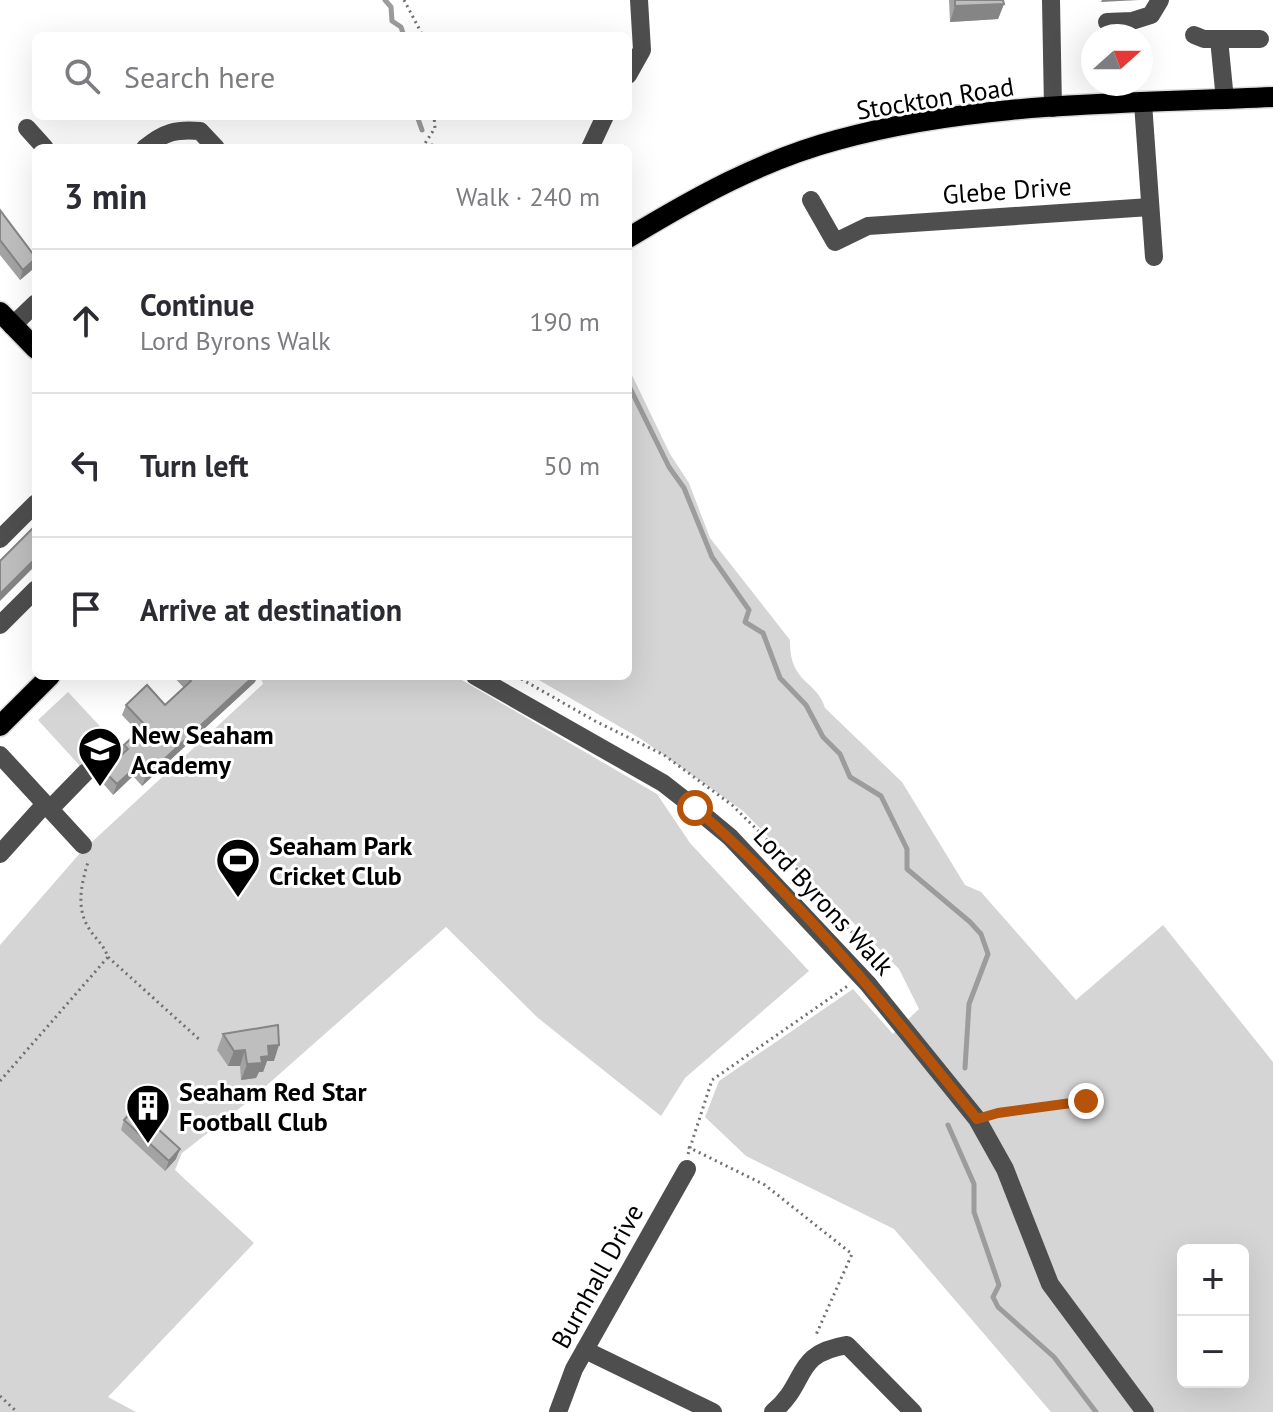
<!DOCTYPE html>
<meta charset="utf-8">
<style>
body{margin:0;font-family:"PT Sans",sans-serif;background:#f7f7f7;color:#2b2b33}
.controls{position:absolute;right:24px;bottom:24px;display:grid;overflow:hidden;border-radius:12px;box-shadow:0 8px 32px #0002}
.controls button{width:72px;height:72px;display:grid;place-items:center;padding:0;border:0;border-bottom:2px solid #e1e1e2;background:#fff;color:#2b2b33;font:40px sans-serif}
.compass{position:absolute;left:1081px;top:24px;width:72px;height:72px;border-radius:50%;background:#fff;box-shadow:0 8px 32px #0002;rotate:69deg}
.stop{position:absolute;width:24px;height:24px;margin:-18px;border:6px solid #b45309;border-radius:50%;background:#fff}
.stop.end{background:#b45309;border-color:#fff;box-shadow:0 2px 8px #0008}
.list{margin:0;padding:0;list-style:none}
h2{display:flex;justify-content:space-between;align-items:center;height:104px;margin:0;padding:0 32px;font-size:34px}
h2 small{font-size:26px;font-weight:400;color:#7c7c81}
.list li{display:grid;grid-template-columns:52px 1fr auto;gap:24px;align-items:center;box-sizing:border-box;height:144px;padding:0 32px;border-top:2px solid #e1e1e2}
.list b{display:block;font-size:30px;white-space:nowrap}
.list p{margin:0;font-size:26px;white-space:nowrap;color:#7c7c81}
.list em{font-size:26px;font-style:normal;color:#7c7c81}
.icon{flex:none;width:44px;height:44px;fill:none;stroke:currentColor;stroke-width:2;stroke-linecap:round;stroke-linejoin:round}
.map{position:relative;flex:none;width:1273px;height:1412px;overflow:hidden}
.search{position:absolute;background:#fff;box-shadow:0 8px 32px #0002;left:32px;top:32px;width:600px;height:88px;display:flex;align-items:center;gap:20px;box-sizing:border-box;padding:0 28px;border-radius:12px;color:#7c7c81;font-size:30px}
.panel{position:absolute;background:#fff;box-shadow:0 8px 32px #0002;left:32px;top:144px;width:600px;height:536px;border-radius:12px}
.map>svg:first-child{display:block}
</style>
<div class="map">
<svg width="1273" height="1412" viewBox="0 0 1273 1412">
<rect width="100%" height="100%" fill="#fff"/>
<g fill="#d5d5d5" fill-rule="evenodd">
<path d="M 628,367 L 670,454 L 689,483 L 710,538 L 790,640 C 789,684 817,680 825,708 L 902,782 L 965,885 L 981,892 L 1076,1000 L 1163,925 L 1273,1062 L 1273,1412 L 1051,1412 L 894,1229 L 746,1156 L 705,1117 L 719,1081 L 853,989 L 893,1034 L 919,1009 L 899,969 L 743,811 L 641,739 L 532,676 L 628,676 ZM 1183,1250 L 1243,1250 L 1243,1382 L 1183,1382 Z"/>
<polygon points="260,676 455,676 657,794 690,843 809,971 685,1078 661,1116 538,1018 446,927 250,1100 182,1153 175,1170 254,1243 108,1397 136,1412 0,1412 0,945 81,852 263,684"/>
<polygon points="68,692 111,738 80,766 38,720"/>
</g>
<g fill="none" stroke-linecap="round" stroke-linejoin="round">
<g stroke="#9c9c9c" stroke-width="5">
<polyline points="385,0 391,7 392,21 401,27 404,36"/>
<polyline points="417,116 422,130"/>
<polyline points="432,146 434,148"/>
<polyline points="628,384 669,467 684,488 712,557 749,610 745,622 763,633 780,678 806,705 823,737 840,754 850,777 881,796 907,849 907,869 970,922 981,934 988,954 969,1004 965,1068"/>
<polyline points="948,1125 974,1184 974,1212 999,1285 993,1297 998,1307 1054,1357 1096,1412"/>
</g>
<g stroke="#dbdbdb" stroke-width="23">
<g id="major">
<path d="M 628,238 C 694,198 762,160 837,140 C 977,101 1129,104 1273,97"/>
<polyline points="0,312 36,349"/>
<polyline points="0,726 50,676"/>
</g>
</g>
<g stroke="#707070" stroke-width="3" stroke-dasharray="2 4" stroke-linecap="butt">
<polyline points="404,0 423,36"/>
<polyline points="422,148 435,128 434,116"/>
<polyline points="516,676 595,721 664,755 732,805 808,880 873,957 878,969"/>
<polyline points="108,957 201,1041"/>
<path d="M 0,1081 L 108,957 C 103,943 93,937 87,925 C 76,905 82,882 88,862"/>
<polyline points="991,1115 1086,1101"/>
<polyline points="688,1147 765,1185 852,1254 815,1337"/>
<polyline points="688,1154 712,1080 849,985"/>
<polyline points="0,1396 17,1412"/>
</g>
<g stroke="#4e4e4e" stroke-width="18">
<polyline points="1051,0 1053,108"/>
<polyline points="1107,22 1132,21 1151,15 1160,0"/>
<polyline points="1194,35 1204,39 1260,39"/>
<polyline points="1219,39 1225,100"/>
<polyline points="628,75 642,50 639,0"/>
<polyline points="1143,103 1154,257"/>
<polyline points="27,128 45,148"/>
<path d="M 145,148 C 164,132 176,129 200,131 L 216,148"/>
<polyline points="590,148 605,116"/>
<polyline points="811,200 835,242 868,226 1150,207"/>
<polyline points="12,326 36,303"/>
<polyline points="0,539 36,503"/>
<polyline points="0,625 36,589"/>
<polyline points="475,676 663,783 695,808 730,837 868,984 977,1119 1005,1169 1050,1284 1145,1412"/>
<polyline points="0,755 83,845"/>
<polyline points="50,809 86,772"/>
<polyline points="0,854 45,804"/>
<polyline points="585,1350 713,1412"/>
<polyline points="558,1412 574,1369 687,1169"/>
<path d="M 773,1412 C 809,1382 792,1354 847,1345 L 913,1412"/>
</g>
<use href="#major" stroke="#000" stroke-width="20"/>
</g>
<g fill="#a3a3a3">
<polygon points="949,0 1003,0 1004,4 998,19 950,22"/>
<polygon points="0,210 36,260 33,269 20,280 0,255"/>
<polygon points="173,676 257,676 255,682 142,786 133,776 113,795 101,781 104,771 120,756 124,745 138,732 122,715 126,705 165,705 184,688"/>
<polygon points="223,1034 274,1061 267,1061 263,1072 259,1072 256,1078 241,1080 240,1066 228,1066 217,1050"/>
<polygon points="124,1120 176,1159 165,1171 121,1130"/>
</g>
<g fill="#858585">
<polygon points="1102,0 1139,0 1101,2"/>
<polygon points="1004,4 998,19 950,22 955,6"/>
<polygon points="36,259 33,269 20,280 23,270"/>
<polygon points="36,558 36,565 0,601 0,594"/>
<polygon points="254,676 257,676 255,682 142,786 146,776"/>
<polygon points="137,766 133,776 113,795 117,784"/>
<polygon points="279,1045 274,1061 267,1061 263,1072 259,1072 256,1078 241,1080 247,1064 261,1057 268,1046"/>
<polygon points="245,1050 240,1066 228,1066 234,1051"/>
<polygon points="180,1149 176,1159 165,1171 169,1161"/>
</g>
<g fill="#bebebe" stroke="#858585" stroke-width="2">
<polygon points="955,0 1003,0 1004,4 955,6"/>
<polygon points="0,210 36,258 23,270 0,240"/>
<polygon points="36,525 36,558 0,594 0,561"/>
<polygon points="186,676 254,676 146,776 137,766 117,784 104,771 128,749 124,745 145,725 126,705 147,685 165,705 191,681"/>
<polygon points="278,1025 279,1045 268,1046 269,1056 261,1057 262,1063 247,1064 245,1050 234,1051 223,1034"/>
<polygon points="135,1108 180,1149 169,1161 124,1120"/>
</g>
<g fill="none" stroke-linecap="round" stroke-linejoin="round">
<path stroke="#b45309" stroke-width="10" d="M 695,808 C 801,899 890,1011 977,1119 L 998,1113 L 1086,1101"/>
</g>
<defs>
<g id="school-pin" transform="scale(2.3)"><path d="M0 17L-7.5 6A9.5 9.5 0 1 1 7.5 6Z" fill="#000" stroke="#fff"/><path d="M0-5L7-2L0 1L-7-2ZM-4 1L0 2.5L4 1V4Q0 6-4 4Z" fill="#fff"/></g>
<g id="stadium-pin" transform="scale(2.3)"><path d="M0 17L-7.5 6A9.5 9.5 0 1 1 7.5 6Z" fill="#000" stroke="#fff"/><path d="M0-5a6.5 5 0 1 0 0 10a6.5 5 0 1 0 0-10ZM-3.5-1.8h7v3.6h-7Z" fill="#fff"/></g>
<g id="building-pin" transform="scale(2.3)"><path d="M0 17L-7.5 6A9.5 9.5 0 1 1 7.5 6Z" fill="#000" stroke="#fff"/><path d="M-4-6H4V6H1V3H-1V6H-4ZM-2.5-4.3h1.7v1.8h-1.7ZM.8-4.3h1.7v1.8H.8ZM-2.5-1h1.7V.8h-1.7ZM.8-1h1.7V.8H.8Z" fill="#fff"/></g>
</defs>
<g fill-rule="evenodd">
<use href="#school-pin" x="100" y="749"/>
<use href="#stadium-pin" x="238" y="860"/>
<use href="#building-pin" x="148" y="1106"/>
</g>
<g text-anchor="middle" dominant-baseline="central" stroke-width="6" stroke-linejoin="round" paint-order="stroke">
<g font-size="26" fill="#000" stroke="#fff">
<text transform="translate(935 98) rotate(-9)">Stockton Road</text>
<text transform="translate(1007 190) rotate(-4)">Glebe Drive</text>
<text transform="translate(824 901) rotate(47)">Lord Byrons Walk</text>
<text transform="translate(597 1276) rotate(-61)">Burnhall Drive</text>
</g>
<g font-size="26" font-weight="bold" fill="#000" stroke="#fff" text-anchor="start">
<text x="131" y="734">New Seaham<tspan x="131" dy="30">Academy</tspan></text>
<text x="269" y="845">Seaham Park<tspan x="269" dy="30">Cricket Club</tspan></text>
<text x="179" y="1091">Seaham Red Star<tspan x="179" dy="30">Football Club</tspan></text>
</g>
</g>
</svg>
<div class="controls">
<button>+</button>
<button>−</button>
</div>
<svg class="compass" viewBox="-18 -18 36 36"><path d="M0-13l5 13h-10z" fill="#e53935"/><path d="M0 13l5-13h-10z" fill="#7c7c81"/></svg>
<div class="stop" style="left:695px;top:808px"></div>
<div class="stop end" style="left:1086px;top:1101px"></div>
<div class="search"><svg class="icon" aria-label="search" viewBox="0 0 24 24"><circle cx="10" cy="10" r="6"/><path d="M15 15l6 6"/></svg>Search here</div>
<section class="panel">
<h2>3 min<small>Walk · 240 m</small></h2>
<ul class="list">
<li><svg class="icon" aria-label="ahead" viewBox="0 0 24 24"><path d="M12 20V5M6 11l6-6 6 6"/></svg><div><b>Continue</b><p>Lord Byrons Walk</p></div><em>190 m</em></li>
<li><svg class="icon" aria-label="left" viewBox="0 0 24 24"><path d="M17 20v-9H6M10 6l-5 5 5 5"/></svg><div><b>Turn left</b></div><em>50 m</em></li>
<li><svg class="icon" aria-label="arrive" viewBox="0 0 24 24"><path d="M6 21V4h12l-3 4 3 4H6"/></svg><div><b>Arrive at destination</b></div></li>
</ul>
</section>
</div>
